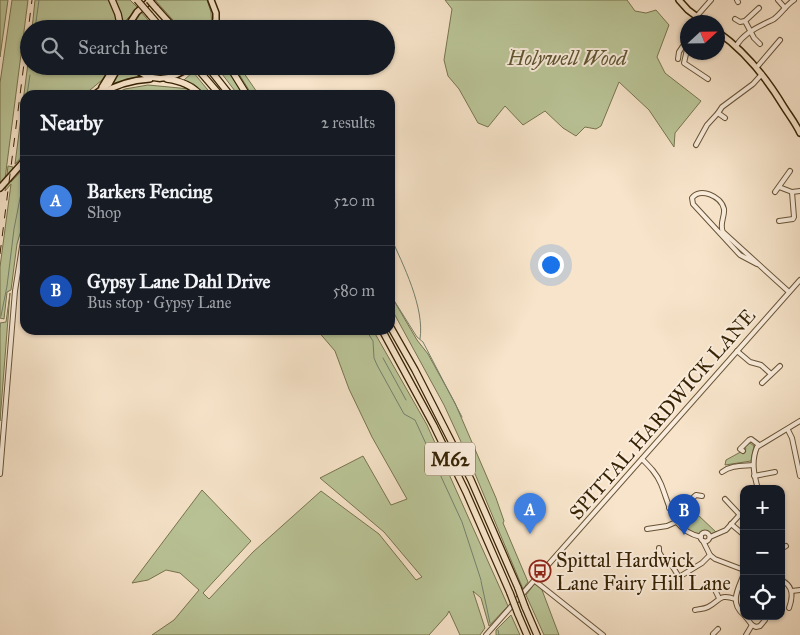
<!DOCTYPE html>
<meta charset="utf-8">
<style>
body{margin:0;font-family:"IM FELL Great Primer",serif;background:#20242c;color:#f1f3f6}
.controls{position:absolute;right:15px;bottom:15px;display:grid;overflow:hidden;border-radius:10px;box-shadow:0 1px 4px #0004}
.controls button{width:45px;height:45px;display:grid;place-items:center;padding:0;border:0;border-bottom:1px solid #363941;background:#171b24;color:#f1f3f6;font:25px sans-serif}
.compass{position:absolute;left:680px;top:15px;width:45px;height:45px;border-radius:50%;background:#171b24;box-shadow:0 1px 4px #0004;rotate:68deg}
.you{position:absolute;left:550px;top:264px;width:18px;height:18px;margin:-12px;border:4px solid #fff;border-radius:50%;background:#1a73e8;box-shadow:0 0 0 8px #1a73e833}
.badge{display:grid;place-items:center;width:32px;height:32px;border-radius:50%;background:#ea580c;color:#fff;font-size:16px;font-weight:700}
.pin{position:absolute;translate:-50% -41px;filter:drop-shadow(0 1px 2px #0008)}
.pin::after{content:'';position:absolute;top:26px;width:18px;height:15px;background:inherit;clip-path:polygon(0 0,100% 0,50% 100%)}
.list{margin:0;padding:0;list-style:none}
h2{display:flex;justify-content:space-between;align-items:center;height:65px;margin:0;padding:0 20px;font-size:21px}
h2 small{font-size:16px;font-weight:400;color:#9ea1a6}
.list li{display:grid;grid-template-columns:32px 1fr auto;gap:15px;align-items:center;box-sizing:border-box;height:90px;padding:0 20px;border-top:1px solid #363941}
.list b{display:block;font-size:19px;white-space:nowrap}
.list p{margin:0;font-size:16px;white-space:nowrap;color:#9ea1a6}
.list em{font-size:16px;font-style:normal;color:#9ea1a6}
.icon{flex:none;width:28px;height:28px;fill:none;stroke:currentColor;stroke-width:2;stroke-linecap:round;stroke-linejoin:round}
.map{position:relative;flex:none;width:800px;height:635px;overflow:hidden}
.search{position:absolute;background:#171b24;box-shadow:0 1px 4px #0004;left:20px;top:20px;width:375px;height:55px;display:flex;align-items:center;gap:12px;box-sizing:border-box;padding:0 18px;border-radius:28px;color:#9ea1a6;font-size:19px}
.panel{position:absolute;background:#171b24;box-shadow:0 1px 4px #0004;left:20px;top:90px;width:375px;height:245px;border-radius:15px}
.map>svg:first-child{display:block}
</style>
<div class="map">
<svg width="800" height="635" viewBox="0 0 800 635">
<rect width="100%" height="100%" fill="#f7e4ca"/>
<filter id="stains"><feTurbulence type="fractalNoise" baseFrequency=".004" numOctaves="4"/><feColorMatrix values="0 0 0 0 .2 0 0 0 0 .09 0 0 0 0 .02 0 0 0 .5 -.17"/></filter>
<radialGradient id="worn" r=".72"><stop offset=".6" stop-color="#630" stop-opacity="0"/><stop offset="1" stop-color="#630" stop-opacity=".3"/></radialGradient>
<g fill="#bac598" stroke="#78744e">
<polygon points="0,0 8,0 0,57"/>
<polygon points="12,0 28,0 5,179 0,184 0,83"/>
<polygon points="35,0 109,0 115,14 117,29 32,29"/>
<polygon points="114,0 130,0 138,8 127,19 122,28"/>
<polygon points="155,0 207,0 211,12 212,29 181,29"/>
<polygon points="445,0 627,0 635,11 646,13 656,10 669,25 657,57 665,73 701,101 675,133 674,147 649,110 619,82 601,126 596,129 585,127 576,136 563,128 545,111 523,125 505,106 488,127 478,123 459,89 448,76 444,60 452,9"/>
<polygon points="141,12 156,29 128,29"/>
<polygon points="29,55 29,66 111,66 102,80 84,95 25,95 25,153 15,164"/>
<polygon points="123,66 127,66 140,77 126,79 111,86"/>
<path d="M 138,66 L 185,66 C 171,78 152,77 138,66 Z"/>
<polygon points="216,66 226,66 245,95 238,95"/>
<polygon points="234,66 239,66 259,95 252,95"/>
<polygon points="193,72 212,95 204,95 194,84 184,80"/>
<polygon points="148,85 190,89 194,95 112,95 125,89"/>
<polygon points="8,166 13,167 11,182 25,167 25,217 17,244 11,290 7,292 4,319 0,318 0,267 11,184 5,191"/>
<polygon points="10,293 0,421 0,323 6,322"/>
<polygon points="390,294 417,340 428,354 455,403 496,498 504,521 503,523 528,582 523,589 468,457 444,405 390,306"/>
<polygon points="317,330 373,330 427,425 508,606 489,626 481,598 473,591 485,628 480,635 460,635 449,611 447,615 429,635 152,635 174,620 199,590 180,573 166,570 148,580 132,583 202,490 251,541 203,593 209,599 253,552 321,491 379,534 416,580 422,577 384,532 320,478 363,456 391,505 407,499 372,437 349,389 335,351"/>
<polygon points="750,443 754,446 751,461 725,465 726,460 746,449 745,447"/>
<polygon points="692,503 697,514 718,534 709,535 704,533 701,537 679,526 670,509"/>
<polygon points="535,583 542,590 559,635 544,635 526,595"/>
<polygon points="511,615 520,635 496,635 496,630"/>
</g>
<g fill="none" stroke-linecap="round" stroke-linejoin="round">
<g stroke="#74816f" stroke-width="1">
<polyline points="35,29 39,0"/>
<polyline points="185,93 187,95"/>
<polyline points="27,95 30,75"/>
<path d="M 125,95 C 135,90 169,89 178,95"/>
<polyline points="21,156 25,116"/>
<path d="M 390,236 C 403,264 425,308 420,339"/>
<polyline points="390,294 417,337 423,342 462,417"/>
<polyline points="1,316 7,286 14,229 25,173"/>
<polyline points="0,327 0,324"/>
<polyline points="366,330 373,341 374,358 377,365 404,414 415,420 462,522 481,580"/>
<polyline points="383,358 406,400"/>
<polyline points="481,581 490,623"/>
<polyline points="498,630 499,635"/>
</g>
<g stroke="#675336" stroke-width="6">
<g id="minor">
<polyline points="737,0 738,2"/>
<polyline points="778,0 785,8"/>
<polyline points="759,8 745,21 754,38 760,44"/>
<polyline points="735,19 740,22 745,21"/>
<polyline points="694,22 696,17 711,0"/>
<polyline points="688,45 684,63 708,79"/>
<path d="M 736,46 C 743,35 752,30 764,24 C 767,22 771,21 774,19 C 782,13 786,5 794,0"/>
<polyline points="678,59 679,52 683,46 687,46"/>
<polyline points="757,67 780,40"/>
<polyline points="718,113 722,107 753,84 762,74"/>
<polyline points="696,145 707,125 718,113 725,118"/>
<polyline points="779,187 792,192 800,191"/>
<polyline points="775,192 790,171"/>
<polyline points="779,221 793,219 794,217 792,192"/>
<path d="M 757,264 L 740,255 L 693,204 L 692,198 C 700,187 721,196 724,209 C 725,217 719,224 723,232 L 789,292"/>
<polyline points="737,351 750,362 761,365 771,374"/>
<polyline points="762,383 780,366"/>
<polyline points="788,430 792,438 800,476"/>
<polyline points="743,451 740,449 749,440 751,439 759,445"/>
<path d="M 642,459 C 650,467 657,474 661,484 C 671,509 672,530 701,537"/>
<path d="M 722,472 C 731,465 742,466 753,465"/>
<polyline points="0,474 15,291 25,228"/>
<polyline points="754,476 775,472"/>
<path d="M 758,489 C 754,475 751,461 757,447 L 800,421"/>
<polyline points="725,499 740,515"/>
<polyline points="669,508 687,503 696,495 702,496"/>
<polyline points="731,524 744,535"/>
<polyline points="647,529 667,526 676,522"/>
<circle cx="705" cy="537" r="4.5"/>
<polyline points="710,537 726,530 744,510"/>
<polyline points="703,541 710,555 715,559 744,570"/>
<polyline points="659,548 659,552 666,564 671,564 679,577 702,563 710,555"/>
<polyline points="781,549 786,546"/>
<polyline points="781,558 781,559"/>
<path d="M 744,574 C 738,589 729,603 744,615"/>
<path d="M 781,580 C 794,586 793,597 789,608"/>
<polyline points="535,581 603,635"/>
<polyline points="715,590 719,598"/>
<polyline points="792,591 800,590"/>
<path d="M 695,610 C 700,609 704,609 708,607 C 720,601 719,593 735,599"/>
<polyline points="745,616 752,625 756,627 760,626 765,620 765,616"/>
<polyline points="713,634 718,629"/>
<polyline points="486,635 800,280"/>
<polyline points="746,635 752,625"/>
</g>
</g>
<g stroke="#372304" stroke-width="8">
<g id="major">
<polyline points="211,0 216,13 216,29"/>
<polyline points="679,0 688,10 704,22"/>
<polyline points="126,29 137,12 151,0"/>
<path d="M 718,32 C 746,52 766,77 784,107 C 789,115 796,124 800,133"/>
<path d="M 132,66 C 149,83 172,82 190,66"/>
<polyline points="102,87 115,66"/>
<polyline points="94,95 109,84 119,66"/>
<path d="M 99,95 C 115,85 131,80 150,79"/>
<polyline points="0,188 25,160"/>
</g>
</g>
<g stroke="#372304" stroke-width="8">
<g id="highway">
<polyline points="112,0 118,14 121,29"/>
<polyline points="156,8 175,29"/>
<polyline points="150,15 162,29"/>
<polyline points="216,21 219,29"/>
<polyline points="195,66 220,95"/>
<polyline points="207,66 230,95"/>
<polyline points="229,66 247,95"/>
<path d="M 167,79 C 181,81 191,85 201,95"/>
<polyline points="390,326 415,370 471,480 518,588"/>
<polyline points="382,330 434,426 466,492 510,593"/>
<polyline points="525,607 537,635"/>
<polyline points="518,614 527,635"/>
</g>
</g>
<use href="#minor" stroke="#faeddd" stroke-width="4"/>
<use href="#major" stroke="#f7e4ca" stroke-width="5"/>
<use href="#highway" stroke="#f7e4ca" stroke-width="5.5"/>
<polyline stroke="#372304" stroke-width="1" stroke-dasharray="9 9" stroke-linecap="butt" points="0,254 32,0"/>
<g stroke="#372304" stroke-width="8" stroke-linecap="butt">
<g id="highway-bridge">
<polyline points="137,0 150,15"/>
<polyline points="149,0 156,8"/>
<polyline points="518,588 525,607"/>
<polyline points="510,593 518,614"/>
</g>
</g>
<use href="#highway-bridge" stroke="#f7e4ca" stroke-width="5.5"/>
</g>
<defs>
<g id="bus-ring" transform="scale(1.125)"><circle r="9.5" fill="#faeddd" stroke="#8f2418" stroke-width="1.5"/><path d="M-5-6H5V4H4V6H2V4H-2V6H-4V4H-5ZM-3.5-4V0h7V-4ZM-3.5 1.2v1.5H-2V1.2ZM2 1.2v1.5H3.5V1.2Z" fill="#8f2418"/></g>
</defs>
<g fill-rule="evenodd">
<use href="#bus-ring" x="540" y="571"/>
</g>
<g text-anchor="middle" dominant-baseline="central" stroke-width="4" stroke-linejoin="round" paint-order="stroke">
<rect fill="#faeddd" stroke="#726045" stroke-width="1" x="425" y="442.5" width="50" height="33" rx="4"/>
<g font-size="19" font-weight="bold" fill="#372304">
<text x="450" y="459">M62</text>
</g>
<g font-size="20" font-style="italic" fill="#5e5430" stroke="#faeddd">
<text x="567" y="58">Holywell Wood</text>
</g>
<g font-size="20" fill="#372304" stroke="#faeddd">
<text transform="translate(662 414) rotate(-49)">SPITTAL HARDWICK LANE</text>
</g>
<g font-size="20" fill="#372304" stroke="#faeddd" text-anchor="start">
<text x="556" y="560">Spittal Hardwick<tspan x="556" dy="23">Lane Fairy Hill Lane</tspan></text>
</g>
</g>
<rect width="100%" height="100%" filter="url(#stains)"/>
<rect width="100%" height="100%" fill="url(#worn)"/>
</svg>
<div class="controls">
<button>+</button>
<button>−</button>
<button><svg class="icon" aria-label="locate" viewBox="0 0 24 24"><circle cx="12" cy="12" r="6"/><path d="M12 2v4M12 18v4M2 12h4M18 12h4"/></svg></button>
</div>
<svg class="compass" viewBox="-18 -18 36 36"><path d="M0-13l5 13h-10z" fill="#e53935"/><path d="M0 13l5-13h-10z" fill="#9ea1a6"/></svg>
<div class="you"></div>
<div class="pin badge" style="left:530px;top:534px;background:#3f7fe0">A</div>
<div class="pin badge" style="left:684px;top:535px;background:#1a4fb4">B</div>
<div class="search"><svg class="icon" aria-label="search" viewBox="0 0 24 24"><circle cx="10" cy="10" r="6"/><path d="M15 15l6 6"/></svg>Search here</div>
<section class="panel">
<h2>Nearby<small>2 results</small></h2>
<ul class="list">
<li><span class="badge" style="background:#3f7fe0">A</span><div><b>Barkers Fencing</b><p>Shop</p></div><em>520 m</em></li>
<li><span class="badge" style="background:#1a4fb4">B</span><div><b>Gypsy Lane Dahl Drive</b><p>Bus stop · Gypsy Lane</p></div><em>580 m</em></li>
</ul>
</section>
</div>
